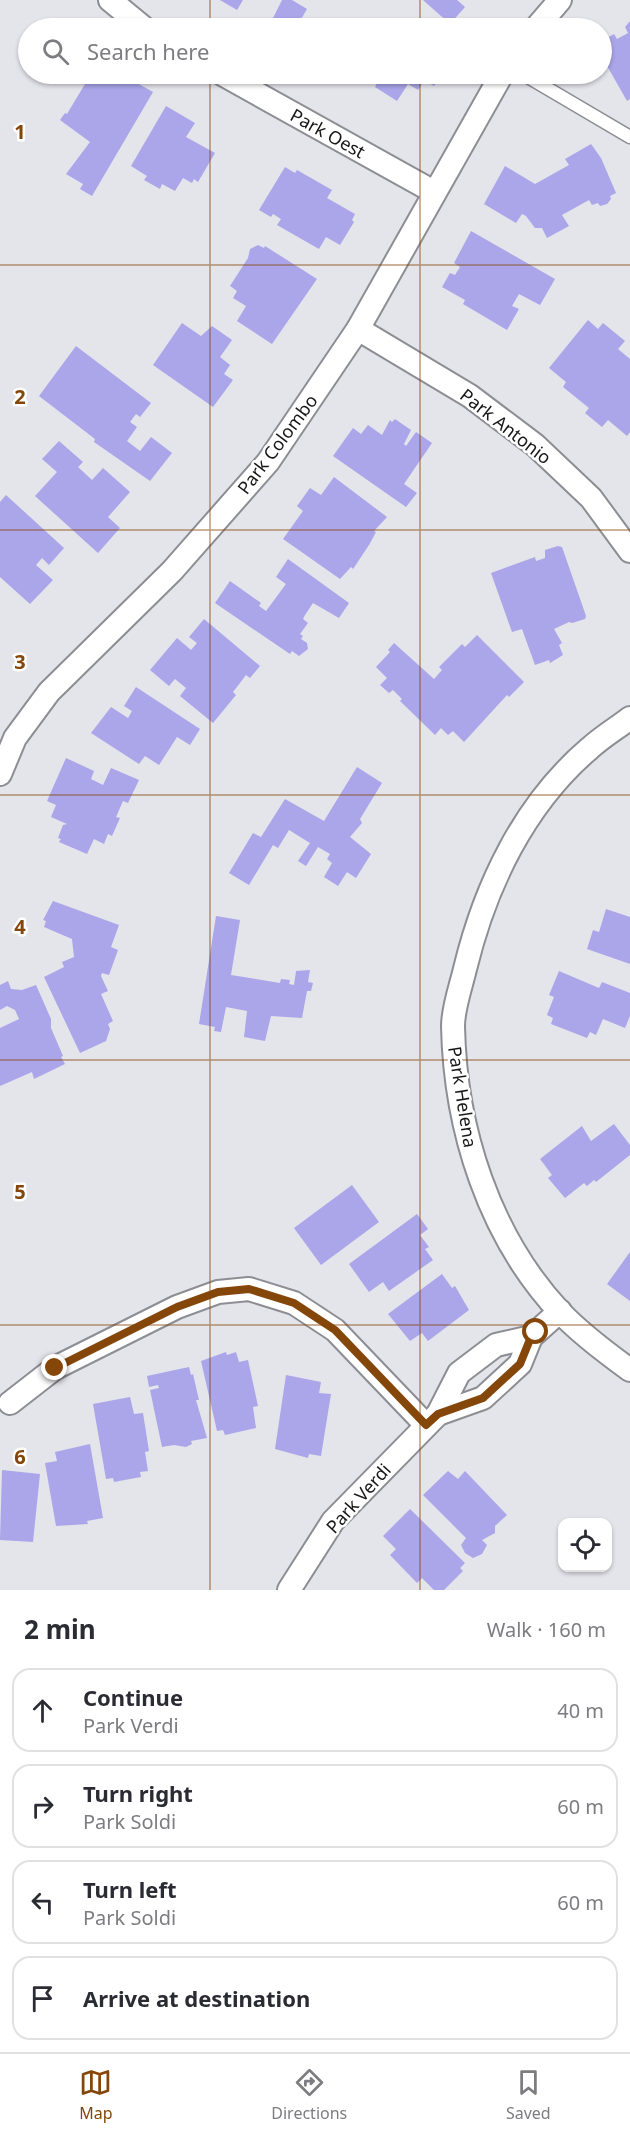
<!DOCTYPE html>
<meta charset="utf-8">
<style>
body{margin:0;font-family:"Noto Sans",sans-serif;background:#f7f7f7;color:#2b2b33}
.controls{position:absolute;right:18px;bottom:18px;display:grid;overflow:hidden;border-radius:12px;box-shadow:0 2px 4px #0004}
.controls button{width:54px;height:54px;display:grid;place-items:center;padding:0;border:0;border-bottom:2px solid #e1e1e2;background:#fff;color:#2b2b33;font:30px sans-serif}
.stop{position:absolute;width:18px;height:18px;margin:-14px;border:4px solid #85460a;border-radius:50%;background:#fff}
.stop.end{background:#85460a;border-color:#fff;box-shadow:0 2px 6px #0008}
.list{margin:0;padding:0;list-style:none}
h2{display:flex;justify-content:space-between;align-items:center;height:78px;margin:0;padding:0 24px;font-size:26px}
h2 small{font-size:20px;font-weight:400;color:#7c7c81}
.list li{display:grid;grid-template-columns:39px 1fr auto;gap:18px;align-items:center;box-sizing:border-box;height:84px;margin:0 12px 12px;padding:0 12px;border:2px solid #e1e1e2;border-radius:18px}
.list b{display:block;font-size:22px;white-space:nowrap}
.list p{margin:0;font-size:20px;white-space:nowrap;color:#7c7c81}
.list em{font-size:20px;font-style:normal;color:#7c7c81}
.icon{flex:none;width:33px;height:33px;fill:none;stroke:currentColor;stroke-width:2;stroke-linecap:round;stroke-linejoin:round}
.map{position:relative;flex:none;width:630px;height:1590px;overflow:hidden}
.search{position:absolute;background:#fff;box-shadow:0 2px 4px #0004;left:18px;right:18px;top:18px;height:66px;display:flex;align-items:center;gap:15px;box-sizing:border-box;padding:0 21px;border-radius:33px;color:#7c7c81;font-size:22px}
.sheet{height:462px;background:#fff}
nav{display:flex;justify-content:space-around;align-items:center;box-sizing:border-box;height:84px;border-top:2px solid #e1e1e2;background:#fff;font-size:16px;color:#7c7c81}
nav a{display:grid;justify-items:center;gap:3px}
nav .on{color:#85460a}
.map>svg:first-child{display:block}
</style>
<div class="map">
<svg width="630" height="1590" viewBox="0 0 630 1590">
<rect width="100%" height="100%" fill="#e4e4eb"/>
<g fill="#aaa6e9">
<polygon points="220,0 243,0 237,10"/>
<polygon points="282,0 292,0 307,9 296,28 268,28"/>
<polygon points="423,0 457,0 465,7 450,24"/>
<polygon points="630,21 630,99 627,101 602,57 602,41 614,34 617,39 628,33 625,27"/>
<polygon points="91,74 111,74 110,76 117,80 121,74 153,92 92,196 80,189 83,184 66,174 90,142 60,120 65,113 67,114"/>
<polygon points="381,74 442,74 434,86 424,80 418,90 408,84 397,101 375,87"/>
<polygon points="166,106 195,123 186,137 215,153 198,182 194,179 192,183 183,178 175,191 162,184 160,189 144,180 147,176 131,166"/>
<polygon points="591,144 601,158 616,193 610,196 611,199 607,204 600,206 598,203 592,205 589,200 562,215 569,226 547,238 542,228 535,228 526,216 522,214 516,223 484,204 505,166 535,184 569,165 565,159"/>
<polygon points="285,167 295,173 297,170 332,190 327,198 355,214 352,220 354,222 340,245 326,237 319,249 277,225 281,219 273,214 271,217 259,210"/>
<polygon points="471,231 555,279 540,305 519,294 512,306 519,309 507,330 463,304 465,300 442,287 450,273 455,275 460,267 454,263"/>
<polygon points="258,245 264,248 265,246 317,279 272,344 237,321 246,306 233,298 237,291 230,286 248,258 250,249"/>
<polygon points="588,320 598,329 603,323 625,341 618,349 630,359 630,432 627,436 608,420 602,427 585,413 589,408 563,387 566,382 549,368"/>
<polygon points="182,323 201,336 212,326 232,340 220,357 230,365 224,374 233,380 213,407 153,365"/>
<polygon points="76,346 151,403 140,417 136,414 130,422 137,427 127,441 140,451 151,437 172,453 150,481 94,442 95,439 39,396"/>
<polygon points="395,419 411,430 404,444 406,446 416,432 432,443 404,484 417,493 406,507 333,456 353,428 361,434 368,425 382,435 390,420 392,422"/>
<polygon points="59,441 83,462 78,467 92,480 103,468 130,492 108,517 120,528 98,553 35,496 57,472 42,459"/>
<polygon points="334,477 387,517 374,531 376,532 369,545 353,569 351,567 340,579 283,539 303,511 297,506 310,488 321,495"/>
<polygon points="6,495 64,548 49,565 42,558 36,565 53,580 30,604 0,577 0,502"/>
<polygon points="558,546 562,547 586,616 585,619 572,623 569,622 554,629 562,643 559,645 563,655 550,663 549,660 535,665 522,629 512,632 491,573 535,557 536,561 545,558 545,550"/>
<polygon points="288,559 349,603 339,618 313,603 305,615 303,619 308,623 300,634 303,636 301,639 307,643 308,649 299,656 292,651 290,654 215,603 230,581 261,603 259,606 266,611 286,584 276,577"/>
<polygon points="204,619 260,666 250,678 246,675 243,679 233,692 236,695 213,723 180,696 186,688 175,679 169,686 150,670 177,638 191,650 197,643 189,637"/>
<polygon points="477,635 524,682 509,697 507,695 464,742 453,731 448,735 441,728 435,735 400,701 402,699 393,690 389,693 380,685 387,678 376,667 390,652 388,650 394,643 434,679 442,670 439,667 462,644 465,647"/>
<polygon points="136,687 200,729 190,745 177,737 159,765 145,756 139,764 91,733 111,707 128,718 132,711 124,706"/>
<polygon points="66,758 94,771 91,779 103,785 111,768 139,780 128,803 123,801 116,817 120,818 112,836 108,834 104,844 94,839 87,854 59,842 61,839 58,838 63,825 67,824 51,817 56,805 47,801"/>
<polygon points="357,767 382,783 360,819 362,823 350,837 371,854 356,878 347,872 338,886 324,877 332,863 327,859 330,854 318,847 306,866 298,861 310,843 289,830 278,848 273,845 249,885 229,873 253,833 261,837 285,799 324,821"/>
<polygon points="53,901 119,925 111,947 118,950 109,975 102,973 101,976 108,991 101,994 113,1021 108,1024 110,1029 106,1041 80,1053 44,977 64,967 62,962 74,957 72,939 44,927 46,921 43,920"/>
<polygon points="606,909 630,917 630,964 587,949 593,930 599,932"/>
<polygon points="216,916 240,920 231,975 280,983 281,979 290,980 289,984 294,985 296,971 310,970 308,982 313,983 311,991 307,991 302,1018 271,1016 265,1041 244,1037 247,1011 226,1007 221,1032 214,1031 215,1027 199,1024"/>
<polygon points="559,971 599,988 602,982 630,993 630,1016 625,1028 603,1019 596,1035 590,1032 587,1038 551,1024 553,1018 547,1015 554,997 549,995"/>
<polygon points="8,981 11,989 22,990 36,985 51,1019 51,1028 63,1056 61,1057 65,1064 34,1079 32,1072 0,1086 0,1028 19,1019 15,1010 7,1006 0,1010 0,985"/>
<polygon points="614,1124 630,1145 630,1155 596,1182 594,1180 587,1186 584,1183 565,1198 548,1178 552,1175 540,1159 582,1126 591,1141"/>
<polygon points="352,1185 379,1222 321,1265 294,1228"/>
<polygon points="417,1214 428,1229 420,1235 429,1247 425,1249 433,1260 389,1291 383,1282 369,1292 349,1264"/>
<polygon points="630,1252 630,1301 607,1284"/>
<polygon points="442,1274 452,1288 455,1286 469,1310 428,1341 422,1333 410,1341 388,1314"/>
<polygon points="226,1352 227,1355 236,1352 239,1362 248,1360 258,1406 253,1407 256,1428 225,1435 223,1430 217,1431 201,1361"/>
<polygon points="189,1367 191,1375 193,1374 199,1400 196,1400 207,1438 191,1441 192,1444 186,1447 174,1445 162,1447 150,1390 159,1388 158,1385 149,1387 147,1376"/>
<polygon points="286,1375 321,1382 319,1393 331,1394 321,1456 309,1454 308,1458 275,1449"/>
<polygon points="130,1397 134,1414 143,1413 149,1451 145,1452 148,1471 140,1472 141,1477 114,1482 113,1478 106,1479 93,1404"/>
<polygon points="90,1444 103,1518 87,1521 88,1524 56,1526 45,1463 57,1461 55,1452"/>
<polygon points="2,1470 40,1474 33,1542 0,1540"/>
<polygon points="448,1471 458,1479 465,1471 507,1515 495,1526 495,1533 482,1540 487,1545 482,1554 473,1558 465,1553 461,1545 466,1538 423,1495"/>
<polygon points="410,1509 465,1563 460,1568 463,1571 444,1590 434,1590 422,1578 417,1583 390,1555 396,1549 383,1536"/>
</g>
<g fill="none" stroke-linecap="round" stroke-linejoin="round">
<g stroke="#8d8d94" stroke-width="15">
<polyline id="lane" points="523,74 630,137"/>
</g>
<g stroke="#8d8d94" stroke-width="26">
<g id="street">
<polyline points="110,0 144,28"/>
<polyline points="536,28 560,0"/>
<polyline points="222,74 434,192"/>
<polyline points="358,329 470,396 535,445 591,498 630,551"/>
<path d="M 630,718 C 617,728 602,737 590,748 C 524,804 485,886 465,969 C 461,986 453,1008 453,1026 C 455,1129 489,1236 560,1312 C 581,1334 605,1352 630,1370"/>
<polyline points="0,774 15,738 49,692 172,571 268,462 358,329 502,74"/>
<polyline points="10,1403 55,1368 177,1307 218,1292 249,1289 294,1303 335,1330 426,1425"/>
<polyline points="438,1414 483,1398 520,1364 531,1337 560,1311"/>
<polyline points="289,1590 333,1521 438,1414 459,1373 496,1345 531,1337"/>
</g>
</g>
<use href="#lane" stroke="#fff" stroke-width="12"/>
<use href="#street" stroke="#fff" stroke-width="22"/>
</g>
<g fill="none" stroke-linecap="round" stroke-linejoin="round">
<polyline stroke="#85460a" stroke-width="8" points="55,1368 177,1307 218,1292 249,1289 294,1303 335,1330 426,1425 438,1414 483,1398 520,1364 531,1337 536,1332"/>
</g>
<path fill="none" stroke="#85460a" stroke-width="1.5" stroke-opacity="0.55" d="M 210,0 L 210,28M 420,0 L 420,28M 210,74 L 210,1590M 420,74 L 420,1590M 0,265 L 630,265M 0,530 L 630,530M 0,795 L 630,795M 0,1060 L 630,1060M 0,1325 L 630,1325"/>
<g text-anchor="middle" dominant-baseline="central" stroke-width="5" stroke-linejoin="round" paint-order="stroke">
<g font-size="18" fill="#171719" stroke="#fff">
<text transform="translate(328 133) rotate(29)">Park Oest</text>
<text transform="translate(506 426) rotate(38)">Park Antonio</text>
<text transform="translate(277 444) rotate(-53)">Park Colombo</text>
<text transform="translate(463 1097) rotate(81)">Park Helena</text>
<text transform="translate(358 1498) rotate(-48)">Park Verdi</text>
</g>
</g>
<g font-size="20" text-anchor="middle" font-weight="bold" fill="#85460a" stroke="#fff" stroke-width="5" stroke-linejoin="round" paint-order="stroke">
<text x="20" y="139">1</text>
<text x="20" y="404">2</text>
<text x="20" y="669">3</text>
<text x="20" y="934">4</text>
<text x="20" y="1199">5</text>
<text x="20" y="1464">6</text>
</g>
</svg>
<div class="controls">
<button><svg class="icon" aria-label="locate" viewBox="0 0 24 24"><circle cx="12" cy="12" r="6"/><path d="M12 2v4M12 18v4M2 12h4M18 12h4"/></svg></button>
</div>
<div class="stop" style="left:536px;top:1332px"></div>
<div class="stop end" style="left:55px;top:1368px"></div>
<div class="search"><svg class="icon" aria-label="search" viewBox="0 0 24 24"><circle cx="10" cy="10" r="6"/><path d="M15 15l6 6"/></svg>Search here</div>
</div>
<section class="sheet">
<h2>2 min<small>Walk · 160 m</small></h2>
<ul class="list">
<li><svg class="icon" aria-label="ahead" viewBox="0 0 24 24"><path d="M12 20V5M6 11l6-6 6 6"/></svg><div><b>Continue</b><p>Park Verdi</p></div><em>40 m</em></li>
<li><svg class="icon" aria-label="right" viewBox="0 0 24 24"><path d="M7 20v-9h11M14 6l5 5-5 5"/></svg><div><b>Turn right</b><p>Park Soldi</p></div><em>60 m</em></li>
<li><svg class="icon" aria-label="left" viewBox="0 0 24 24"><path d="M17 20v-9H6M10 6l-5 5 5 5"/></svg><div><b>Turn left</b><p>Park Soldi</p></div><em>60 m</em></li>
<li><svg class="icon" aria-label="arrive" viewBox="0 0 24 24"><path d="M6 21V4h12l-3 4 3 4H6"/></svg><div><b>Arrive at destination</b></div></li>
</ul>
</section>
<nav>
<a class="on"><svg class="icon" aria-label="map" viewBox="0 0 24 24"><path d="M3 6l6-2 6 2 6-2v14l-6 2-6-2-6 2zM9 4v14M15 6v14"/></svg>Map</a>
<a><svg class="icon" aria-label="directions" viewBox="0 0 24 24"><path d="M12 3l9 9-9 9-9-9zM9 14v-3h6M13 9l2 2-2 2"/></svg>Directions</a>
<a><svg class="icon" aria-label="saved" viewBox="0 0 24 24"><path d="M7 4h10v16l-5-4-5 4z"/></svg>Saved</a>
</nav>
